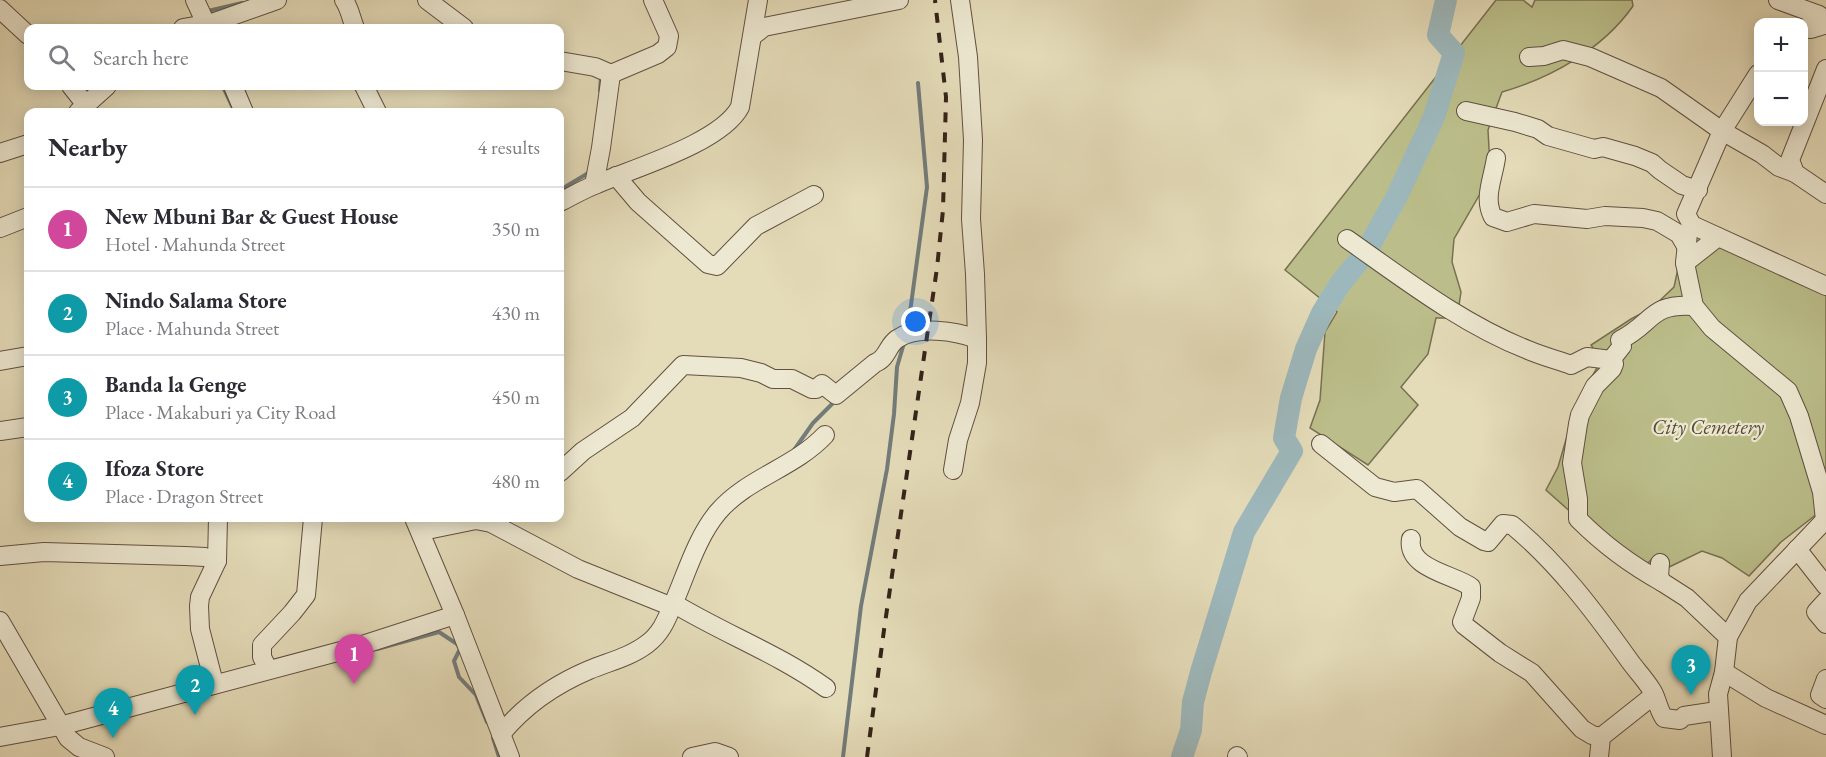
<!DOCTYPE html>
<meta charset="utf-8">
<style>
body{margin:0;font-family:"EB Garamond",serif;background:#f7f7f7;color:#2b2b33}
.controls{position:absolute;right:18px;top:18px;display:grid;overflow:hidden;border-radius:12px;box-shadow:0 3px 15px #0003}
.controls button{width:54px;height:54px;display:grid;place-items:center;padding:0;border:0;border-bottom:2px solid #e1e1e2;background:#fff;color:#2b2b33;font:30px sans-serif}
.you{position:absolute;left:916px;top:322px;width:21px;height:21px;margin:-15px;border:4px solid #fff;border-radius:50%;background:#1a73e8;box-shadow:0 0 0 9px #1a73e833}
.badge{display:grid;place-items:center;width:39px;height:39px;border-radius:50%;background:#db2777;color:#fff;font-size:20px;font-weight:700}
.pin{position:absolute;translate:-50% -50px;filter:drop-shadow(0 2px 3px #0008)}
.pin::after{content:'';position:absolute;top:32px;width:21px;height:18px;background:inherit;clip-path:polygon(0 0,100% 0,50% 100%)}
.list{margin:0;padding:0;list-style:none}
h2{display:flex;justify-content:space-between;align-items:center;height:78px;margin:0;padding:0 24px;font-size:26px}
h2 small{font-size:20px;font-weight:400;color:#7c7c81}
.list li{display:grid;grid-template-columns:39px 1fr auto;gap:18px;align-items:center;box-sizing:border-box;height:84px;padding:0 24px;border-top:2px solid #e1e1e2}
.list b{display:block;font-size:22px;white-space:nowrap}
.list p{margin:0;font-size:20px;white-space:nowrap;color:#7c7c81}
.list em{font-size:20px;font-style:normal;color:#7c7c81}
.icon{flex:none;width:33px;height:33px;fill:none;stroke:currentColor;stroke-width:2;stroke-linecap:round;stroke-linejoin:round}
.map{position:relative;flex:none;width:1826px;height:757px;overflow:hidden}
.search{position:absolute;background:#fff;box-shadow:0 3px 15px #0003;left:24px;top:24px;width:540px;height:66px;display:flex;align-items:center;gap:15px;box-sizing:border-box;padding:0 21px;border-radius:12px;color:#7c7c81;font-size:22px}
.panel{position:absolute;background:#fff;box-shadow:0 3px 15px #0003;left:24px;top:108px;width:540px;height:414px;border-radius:12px}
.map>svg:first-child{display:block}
</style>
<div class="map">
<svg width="1826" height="757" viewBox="0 0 1826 757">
<rect width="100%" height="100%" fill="#e4dbb8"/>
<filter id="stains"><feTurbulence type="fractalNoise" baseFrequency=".00333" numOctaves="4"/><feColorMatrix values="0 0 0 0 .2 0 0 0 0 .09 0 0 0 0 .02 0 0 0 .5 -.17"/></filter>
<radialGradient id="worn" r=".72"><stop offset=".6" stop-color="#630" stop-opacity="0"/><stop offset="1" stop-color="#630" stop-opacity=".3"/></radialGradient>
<g fill="#bbbe8a" stroke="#787052" stroke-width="1.5">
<path d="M 1496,0 L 1523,0 L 1532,7 L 1535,0 L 1632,0 L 1633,6 C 1603,49 1551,78 1502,92 L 1488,130 L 1490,166 L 1488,180 L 1454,239 L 1452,262 L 1461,292 L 1457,318 L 1436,318 L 1428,354 L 1401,387 L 1418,405 L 1368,465 L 1310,428 L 1320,400 L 1325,332 L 1337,312 L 1285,270 Z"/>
<polygon points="1689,218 1826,282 1826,526 1822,510 1781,542 1749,576 1722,558 1702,551 1665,569 1652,559 1645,566 1592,531 1546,490 1558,467 1577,402 1601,361 1591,345 1631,319 1652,308 1674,287"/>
</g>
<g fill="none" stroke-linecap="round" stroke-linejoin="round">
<g stroke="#737c7b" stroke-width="4">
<polyline points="208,13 208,11 242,3"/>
<polyline points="598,75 601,77 600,91"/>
<polyline points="224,89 232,106"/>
<polyline points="560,190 590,172"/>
<polyline points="908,327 927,187 918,83"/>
<polyline points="794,450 813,423 835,401"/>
<polyline points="377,649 439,632 457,644 460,649 454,661 459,677 476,695 487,722"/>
<polyline points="493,738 499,757"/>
<polyline points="843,757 861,606 887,469 894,414 897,367 904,343"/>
</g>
<polyline stroke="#9db8bc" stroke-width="22" points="1182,757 1191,730 1193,702 1201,672 1244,532 1292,451 1284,438 1291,398 1306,349 1322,313 1340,284 1366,252 1397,196 1434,117 1454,53 1438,35 1446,0"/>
<g stroke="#615041" stroke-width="20">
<g id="minor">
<polyline points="195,0 208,28"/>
<path d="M 344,0 C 350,9 351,18 355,28"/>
<polyline points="427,0 464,28"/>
<polyline points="1778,0 1819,15 1824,25 1826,25"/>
<polyline points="0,9 28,35"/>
<polyline points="183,28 212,23 277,0"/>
<polyline points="1804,28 1811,29 1824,25"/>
<polyline points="754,35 764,27 899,0"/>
<polyline points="1529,57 1544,56 1563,50 1590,57 1661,88 1722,131 1762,154 1779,167 1795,173"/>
<polyline points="560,61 595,67 611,74 658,54 667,47 669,36 653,0"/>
<polyline points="1826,69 1790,160 1795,173 1826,194"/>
<polyline points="1758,74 1722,131 1686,214 1692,225 1688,233 1685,263 1694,306 1712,328 1788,391 1799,416 1822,492 1825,520"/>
<polyline points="71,86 86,105"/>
<polyline points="233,86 244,112"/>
<polyline points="364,86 377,112"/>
<polyline points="1466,111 1515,122 1538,129 1548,136 1594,149 1603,147 1635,156 1652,163 1660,170 1682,185 1698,190"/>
<polyline points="78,112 107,86"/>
<polyline points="0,153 28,144"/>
<path d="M 1496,158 C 1493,179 1483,198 1493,217 L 1507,222 L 1534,214 L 1587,219 L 1605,216 L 1643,218 L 1657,221 L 1679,234 L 1686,246"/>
<polyline points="616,176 638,202 708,264 717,266 756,226 814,195"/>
<polyline points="594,185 601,148 611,74"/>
<path d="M 560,202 C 572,196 584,189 597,184 C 634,168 721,143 740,107 L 758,0"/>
<polyline points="1692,225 1826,286"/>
<polyline points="0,228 28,217"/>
<path d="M 1347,239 C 1404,279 1462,324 1528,350 C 1542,356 1557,360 1571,365 L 1587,357 L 1611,360"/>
<polyline points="1685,263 1718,237"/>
<path d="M 1611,360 L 1614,364 L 1612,369 L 1595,386 L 1580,415 L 1578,424 L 1572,463 L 1578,499 L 1578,519 C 1603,544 1631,565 1662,582"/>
<path d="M 1611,360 L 1622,346 L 1620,340 C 1654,323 1649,303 1694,306"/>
<polyline points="0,361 28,356"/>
<polyline points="0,431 28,427"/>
<path d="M 1321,444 L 1375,487 L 1394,492 L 1417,489 L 1460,527 L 1484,541 L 1488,542 L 1503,524 L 1512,525 C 1558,563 1594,611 1629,660 C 1636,670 1645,679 1651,689 C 1657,697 1657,707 1664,718 L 1680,720 L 1684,716 L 1717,711"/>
<polyline points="953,470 958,440 970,403 977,363 977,339 975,274 971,219 973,140 968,57 960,0"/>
<path d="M 560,472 L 583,451 L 632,418 L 683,365 L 741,368 L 761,373 L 773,379 L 792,379 L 812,389 L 816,389 L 822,384 L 836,395 L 875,363 C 887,359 887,346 897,339 C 917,325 956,331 977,339"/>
<polyline points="414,518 455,615 510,757"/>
<path d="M 420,530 L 427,530 L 476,520 L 491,523 L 578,569 L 670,606 L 673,603 C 724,634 777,653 826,688"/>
<path d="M 1411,539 C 1406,569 1456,575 1471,587 L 1471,598 L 1462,622 L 1464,625 L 1500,653 L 1532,673 L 1582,729 L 1592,735 L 1601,737"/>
<polyline points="1797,549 1826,586"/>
<polyline points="0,556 44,552 185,556 205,557 217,561"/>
<polyline points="1660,563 1659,576 1662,582 1687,598 1728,637 1724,672 1718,694 1722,757"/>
<polyline points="1826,601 1816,612 1826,624"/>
<polyline points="0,621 68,738 79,747 105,757"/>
<polyline points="1728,637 1748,601 1826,519"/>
<polyline points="268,669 262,657 262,645 292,613 306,595 313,518"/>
<polyline points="1724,672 1766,698 1826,725"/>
<polyline points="1826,679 1820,695 1826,699"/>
<polyline points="214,683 200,629 199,606 200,597 217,561 218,518"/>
<path d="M 501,734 C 524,706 556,684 589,670 C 608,662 630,657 647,644 C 662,633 667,618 674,602 C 687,572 697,537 718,512 C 747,478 794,468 825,435"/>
<polyline points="0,737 60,726 356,647 455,615"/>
<polyline points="1237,756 1238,757"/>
<polyline points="692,757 715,752 729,757"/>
<polyline points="1599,757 1601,737 1654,695"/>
</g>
</g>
<use href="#minor" stroke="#ede8d1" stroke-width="18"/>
<polyline stroke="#352219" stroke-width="4" stroke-dasharray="10 10" stroke-linecap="butt" points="867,757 884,630 937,268 943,210 946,97 935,0"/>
</g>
<g text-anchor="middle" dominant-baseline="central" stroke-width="4.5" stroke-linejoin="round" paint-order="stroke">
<g font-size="21" font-style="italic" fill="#564935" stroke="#ede8d1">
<text x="1708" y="426">City Cemetery</text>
</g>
</g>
<rect width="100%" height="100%" filter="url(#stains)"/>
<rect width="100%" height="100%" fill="url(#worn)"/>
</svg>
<div class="controls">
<button>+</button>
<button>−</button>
</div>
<div class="you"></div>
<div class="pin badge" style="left:354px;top:684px;background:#d1479c">1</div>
<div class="pin badge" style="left:195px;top:715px;background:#0f9aa8">2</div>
<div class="pin badge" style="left:1691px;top:695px;background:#0f9aa8">3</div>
<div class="pin badge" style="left:113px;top:738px;background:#0f9aa8">4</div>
<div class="search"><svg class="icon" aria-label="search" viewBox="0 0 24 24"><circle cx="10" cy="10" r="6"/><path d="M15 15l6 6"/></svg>Search here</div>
<section class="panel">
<h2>Nearby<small>4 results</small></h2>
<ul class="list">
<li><span class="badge" style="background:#d1479c">1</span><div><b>New Mbuni Bar &amp; Guest House</b><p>Hotel · Mahunda Street</p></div><em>350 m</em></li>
<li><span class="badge" style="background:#0f9aa8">2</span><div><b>Nindo Salama Store</b><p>Place · Mahunda Street</p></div><em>430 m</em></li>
<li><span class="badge" style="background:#0f9aa8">3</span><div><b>Banda la Genge</b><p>Place · Makaburi ya City Road</p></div><em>450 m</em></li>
<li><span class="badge" style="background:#0f9aa8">4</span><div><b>Ifoza Store</b><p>Place · Dragon Street</p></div><em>480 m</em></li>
</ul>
</section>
</div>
